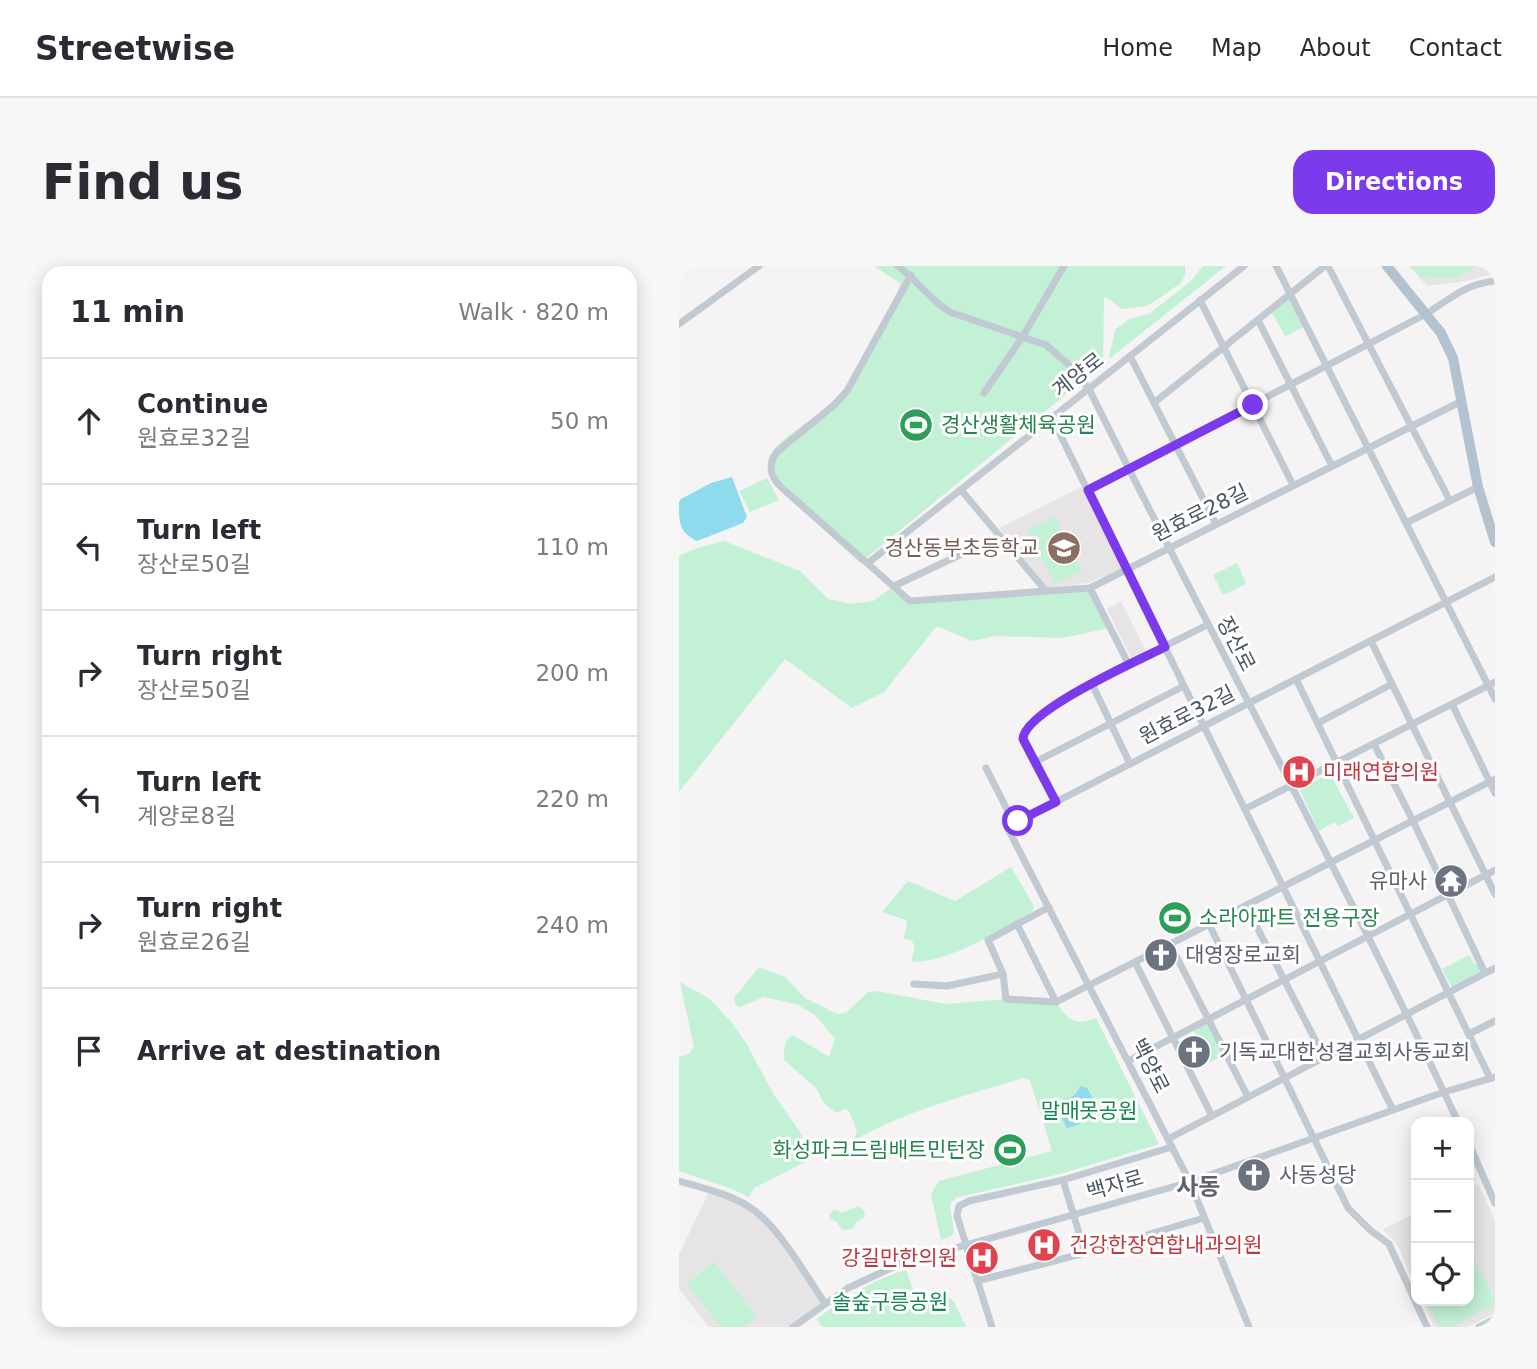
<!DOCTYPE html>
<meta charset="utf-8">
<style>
body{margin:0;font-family:"DejaVu Sans","Noto Sans KR",sans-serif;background:#f7f7f7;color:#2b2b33}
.controls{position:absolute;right:21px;bottom:21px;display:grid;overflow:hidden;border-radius:14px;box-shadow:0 4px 18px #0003}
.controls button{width:63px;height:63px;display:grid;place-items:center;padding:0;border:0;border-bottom:2px solid #e1e1e2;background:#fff;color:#2b2b33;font:35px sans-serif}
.stop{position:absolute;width:21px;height:21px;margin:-16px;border:5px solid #7c3aed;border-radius:50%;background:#fff}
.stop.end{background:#7c3aed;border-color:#fff;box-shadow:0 2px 7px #0008}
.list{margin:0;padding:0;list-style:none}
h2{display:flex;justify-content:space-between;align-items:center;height:91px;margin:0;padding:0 28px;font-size:30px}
h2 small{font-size:23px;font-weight:400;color:#7c7c81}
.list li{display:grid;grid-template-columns:46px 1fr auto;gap:21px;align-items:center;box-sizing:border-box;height:126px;padding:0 28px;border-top:2px solid #e1e1e2}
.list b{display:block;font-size:26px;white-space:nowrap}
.list p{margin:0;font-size:23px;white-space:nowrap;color:#7c7c81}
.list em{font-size:23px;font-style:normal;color:#7c7c81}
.icon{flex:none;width:38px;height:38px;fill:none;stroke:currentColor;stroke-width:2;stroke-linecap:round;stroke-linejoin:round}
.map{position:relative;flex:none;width:816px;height:1061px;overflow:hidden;border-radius:21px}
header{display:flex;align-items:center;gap:42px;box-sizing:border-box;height:98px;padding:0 35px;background:#fff;border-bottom:2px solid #e1e1e2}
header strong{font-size:33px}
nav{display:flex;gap:38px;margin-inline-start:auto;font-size:24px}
.intro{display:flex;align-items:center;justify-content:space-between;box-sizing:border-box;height:168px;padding:0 42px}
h1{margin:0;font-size:49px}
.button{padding:18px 32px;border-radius:21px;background:#7c3aed;color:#fff;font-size:24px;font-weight:700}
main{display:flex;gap:42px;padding:0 42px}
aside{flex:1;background:#fff;border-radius:21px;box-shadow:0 4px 18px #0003}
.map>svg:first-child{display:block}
</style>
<header>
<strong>Streetwise</strong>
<nav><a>Home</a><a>Map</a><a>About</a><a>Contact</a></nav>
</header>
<div class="intro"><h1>Find us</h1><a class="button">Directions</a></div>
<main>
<aside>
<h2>11 min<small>Walk · 820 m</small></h2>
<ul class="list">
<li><svg class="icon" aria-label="ahead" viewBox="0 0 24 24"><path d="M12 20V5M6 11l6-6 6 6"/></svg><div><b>Continue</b><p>원효로32길</p></div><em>50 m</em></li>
<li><svg class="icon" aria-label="left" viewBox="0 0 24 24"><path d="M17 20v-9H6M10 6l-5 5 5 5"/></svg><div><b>Turn left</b><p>장산로50길</p></div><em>110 m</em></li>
<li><svg class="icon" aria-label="right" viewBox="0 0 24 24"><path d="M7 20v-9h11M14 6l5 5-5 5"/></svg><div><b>Turn right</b><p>장산로50길</p></div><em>200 m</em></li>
<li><svg class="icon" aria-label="left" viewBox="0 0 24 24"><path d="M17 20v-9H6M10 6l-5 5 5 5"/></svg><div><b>Turn left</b><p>계양로8길</p></div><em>220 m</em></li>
<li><svg class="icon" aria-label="right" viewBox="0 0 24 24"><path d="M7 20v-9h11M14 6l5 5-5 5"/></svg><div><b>Turn right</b><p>원효로26길</p></div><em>240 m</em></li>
<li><svg class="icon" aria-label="arrive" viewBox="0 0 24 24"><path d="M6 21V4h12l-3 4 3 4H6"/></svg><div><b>Arrive at destination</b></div></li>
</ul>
</aside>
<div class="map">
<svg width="816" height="1061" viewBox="0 0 816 1061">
<rect width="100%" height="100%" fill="#f5f3f3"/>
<g fill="#e6e4e5">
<polygon points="730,0 816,0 816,7 787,15 748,20"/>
<polygon points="403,221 444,302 409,317 368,322 320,262"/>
<polygon points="442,335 467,385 452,392 428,343"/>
<polygon points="799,918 816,954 816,1047 789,1061 755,1061 744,1035 790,1035 790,922"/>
<polygon points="31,924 67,939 88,956 145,1036 115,1061 30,1061 0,1023 0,988"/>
<polygon points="737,947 737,1021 719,980 704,963"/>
</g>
<g fill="#c3f1d5">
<path d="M 195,0 L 506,0 L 506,8 L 503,16 L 482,31 L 468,40 L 442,43 L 433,35 L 425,31 L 424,98 L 181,297 L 94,217 C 88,208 86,197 92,187 C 106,167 141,151 159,131 C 183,105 205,51 222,18 Z"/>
<polygon points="524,0 547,0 430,93 436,64 450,53 470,48 511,16"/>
<polygon points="732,0 797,0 776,12 740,11"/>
<polygon points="609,31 625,61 606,70 592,45"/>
<polygon points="88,212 100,234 71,246 60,225"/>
<polygon points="376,251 403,305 376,318 348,265"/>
<polygon points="45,275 121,305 149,333 172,338 194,335 215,320 231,335 411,322 431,362 383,372 317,370 293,375 258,360 205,426 173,442 106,393 0,526 0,290 18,282"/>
<polygon points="558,297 567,318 544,329 534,309"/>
<polygon points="651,508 675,552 659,560 655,556 640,565 620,522"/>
<path d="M 332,601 L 355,640 L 353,646 C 319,665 272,696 232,696 L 236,680 L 232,674 L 224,672 L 228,660 L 227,654 L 203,646 L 229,615 L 276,635 Z"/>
<polygon points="790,689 795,698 800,696 805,707 776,721 772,720 763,703"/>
<path d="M 80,701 L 106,711 L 126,732 L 158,748 L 167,747 L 189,726 L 197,725 L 267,738 L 327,733 L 377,736 C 389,755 396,760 417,752 L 480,878 L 381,908 L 276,932 L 271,939 L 275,967 L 272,970 L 262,974 L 252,928 L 260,915 L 373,885 L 351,814 L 344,812 C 286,830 226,845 174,875 L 178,865 L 170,845 L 166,843 L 157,847 L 145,837 L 137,822 L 105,794 C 105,783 104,775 114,769 L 150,791 L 156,773 L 136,749 L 117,738 L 84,731 L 61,741 L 57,740 L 55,732 Z"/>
<polygon points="1,716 31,733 53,757 67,777 95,829 123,869 123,888 130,894 75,922 70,931 53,923 0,905 0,791 10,788 15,781"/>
<polygon points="529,755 547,788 531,796 514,763"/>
<polygon points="180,940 185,945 186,951 178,955 174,963 163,964 158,956 152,954 150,950 154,944 158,944 162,947"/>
<polygon points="796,993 816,1034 816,1038 773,1061 760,1061 748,1035 790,1035 790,996"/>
<polygon points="35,996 78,1051 65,1061 42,1061 8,1018"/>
<path d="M 227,1004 L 240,1039 L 269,1030 L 275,1036 L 287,1061 L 143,1061 L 138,1053 C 164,1033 195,1013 227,1004 Z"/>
</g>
<g fill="#90daee">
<path d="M 53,211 L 68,251 L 64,257 L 18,275 C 0,266 0,257 0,236 L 2,233 L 32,217 Z"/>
<path d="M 401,820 L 408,822 L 415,834 L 411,844 L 400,851 L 401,858 L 388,862 L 375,835 C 387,834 397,832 401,820 Z"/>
</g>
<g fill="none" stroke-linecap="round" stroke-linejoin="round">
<g stroke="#c1cad2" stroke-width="7">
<path d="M 219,0 C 238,14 251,34 271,46 L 367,79 L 388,97 L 410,123 C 531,368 663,608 779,856"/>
<polyline points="597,0 816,433"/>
<polyline points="649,0 771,235"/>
<path d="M 232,9 L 168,125 L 155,139 L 98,186 C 88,200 91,211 103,222 L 231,335 L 411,322 L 783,135"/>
<polyline points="521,34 614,219"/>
<polyline points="579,54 653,200"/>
<polyline points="0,58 80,0"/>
<polyline points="451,90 537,258"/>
<polyline points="305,127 344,70 385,0"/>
<polyline points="476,136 646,0"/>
<polyline points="373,152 714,844"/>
<polyline points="282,224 367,325"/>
<path d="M 409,224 L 747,48 C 771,33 786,18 816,15"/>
<polyline points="727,257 799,221"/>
<polyline points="189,297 565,0"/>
<polyline points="215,320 321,270"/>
<polyline points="411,322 450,399"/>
<polyline points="692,375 816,628"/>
<polyline points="617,413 811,812"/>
<polyline points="413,418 451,498"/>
<polyline points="773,438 816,527"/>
<polyline points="639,457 713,418"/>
<polyline points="695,478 734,555 806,707"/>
<polyline points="356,496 505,420"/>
<polyline points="307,502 335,557"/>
<path d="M 377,536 L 344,473 C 345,444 498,375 528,359"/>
<polyline points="566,543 816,416"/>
<polyline points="567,640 645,791"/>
<polyline points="370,641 309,674 324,708 327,733 377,736 816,513"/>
<polyline points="338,658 377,736"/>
<polyline points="530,658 669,942 691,964 710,978 748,1061"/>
<polyline points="491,678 569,831"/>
<polyline points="456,696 533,850"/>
<polyline points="235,718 268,720 324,708"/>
<polyline points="790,768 816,755"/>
<polyline points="449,795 816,604"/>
<polyline points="489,873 816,702"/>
<polyline points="790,878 816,937"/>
<polyline points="384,914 406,987"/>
<path d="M 0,915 C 25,922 55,929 76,945 C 103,966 126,1008 145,1036"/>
<polyline points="298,1015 406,987 525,952"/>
<polyline points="114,1061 169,1022 223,997 511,916 765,826 816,811"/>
<polyline points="313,1061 278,950 280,940 290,935 384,914 493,881"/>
<polyline points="570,1061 511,916 328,561 816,311"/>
<polyline points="800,1061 816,1053"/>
</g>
<polyline stroke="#b3c2d1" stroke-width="10" points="708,0 762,67 774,92 799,221 816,276"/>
</g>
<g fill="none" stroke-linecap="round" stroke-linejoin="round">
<path stroke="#7c3aed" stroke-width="9" d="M 339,555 L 377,536 L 344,473 C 345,445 460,394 486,381 L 409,224 L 574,139"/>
</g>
<defs>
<g id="stadium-disc" transform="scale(1.75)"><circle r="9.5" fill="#2e9e5b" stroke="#fff"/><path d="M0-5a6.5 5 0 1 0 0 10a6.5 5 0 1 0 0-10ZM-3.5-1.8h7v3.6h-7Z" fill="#fff"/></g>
<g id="school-disc" transform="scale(1.75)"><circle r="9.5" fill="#8d6e63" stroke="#fff"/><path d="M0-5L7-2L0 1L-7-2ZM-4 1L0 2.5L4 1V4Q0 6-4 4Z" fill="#fff"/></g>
<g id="hospital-disc" transform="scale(1.75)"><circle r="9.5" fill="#e0444e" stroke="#fff"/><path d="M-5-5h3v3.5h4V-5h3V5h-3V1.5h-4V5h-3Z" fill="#fff"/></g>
<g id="temple-disc" transform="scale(1.75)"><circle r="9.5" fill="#6b7280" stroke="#fff"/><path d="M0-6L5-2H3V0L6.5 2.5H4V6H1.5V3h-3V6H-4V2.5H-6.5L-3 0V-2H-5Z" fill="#fff"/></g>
<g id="church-disc" transform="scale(1.75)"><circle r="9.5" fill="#6b7280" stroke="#fff"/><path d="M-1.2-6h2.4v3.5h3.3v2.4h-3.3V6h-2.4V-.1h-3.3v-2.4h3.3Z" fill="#fff"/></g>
</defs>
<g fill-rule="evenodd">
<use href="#stadium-disc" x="237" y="159"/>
<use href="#school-disc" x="385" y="282"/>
<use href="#hospital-disc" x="620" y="506"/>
<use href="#temple-disc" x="772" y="615"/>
<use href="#stadium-disc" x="496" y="652"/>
<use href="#church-disc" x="482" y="689"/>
<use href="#church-disc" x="515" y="786"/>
<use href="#stadium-disc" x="331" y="884"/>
<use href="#church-disc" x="575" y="909"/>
<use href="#hospital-disc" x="365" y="979"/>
<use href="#hospital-disc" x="303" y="992"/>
</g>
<g text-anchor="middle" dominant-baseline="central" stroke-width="6" stroke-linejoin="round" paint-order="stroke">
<g font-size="21" fill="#4a5661" stroke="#fff">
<text transform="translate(399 109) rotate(-38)">계양로</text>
<text transform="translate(521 247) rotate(-26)">원효로28길</text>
<text transform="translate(557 378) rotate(63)">장산로</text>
<text transform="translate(508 449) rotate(-27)">원효로32길</text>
<text transform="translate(471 800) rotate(63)">백양로</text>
<text transform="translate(436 919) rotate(-16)">백자로</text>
</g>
<g font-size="21" fill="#27864d" stroke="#fff" text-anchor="start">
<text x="262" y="159">경산생활체육공원</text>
<text x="520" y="652">소라아파트 전용구장</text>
<text x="306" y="884" text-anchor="end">화성파크드림배트민턴장</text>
</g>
<g font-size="21" fill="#785e54" stroke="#fff" text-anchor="end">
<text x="360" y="282">경산동부초등학교</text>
</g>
<g font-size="21" fill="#be3a42" stroke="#fff" text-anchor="start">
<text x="644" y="506">미래연합의원</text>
<text x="390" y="979">건강한장연합내과의원</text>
<text x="278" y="992" text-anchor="end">강길만한의원</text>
</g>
<g font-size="21" fill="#5b616d" stroke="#fff" text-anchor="start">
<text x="748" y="615" text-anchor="end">유마사</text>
<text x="506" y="689">대영장로교회</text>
<text x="540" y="786">기독교대한성결교회사동교회</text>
<text x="600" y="909">사동성당</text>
</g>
<g font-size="21" fill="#17864f" stroke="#fff">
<text x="410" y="845">말매못공원</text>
<text x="211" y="1036">솔숲구릉공원</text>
</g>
<g font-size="24" font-weight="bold" fill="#5f6368" stroke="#fff">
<text x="519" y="921">사동</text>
</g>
</g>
</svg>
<div class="controls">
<button>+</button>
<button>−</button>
<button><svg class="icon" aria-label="locate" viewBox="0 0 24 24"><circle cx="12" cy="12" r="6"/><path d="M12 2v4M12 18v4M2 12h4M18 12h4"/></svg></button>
</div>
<div class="stop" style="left:339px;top:555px"></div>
<div class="stop end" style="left:574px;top:139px"></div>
</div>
</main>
